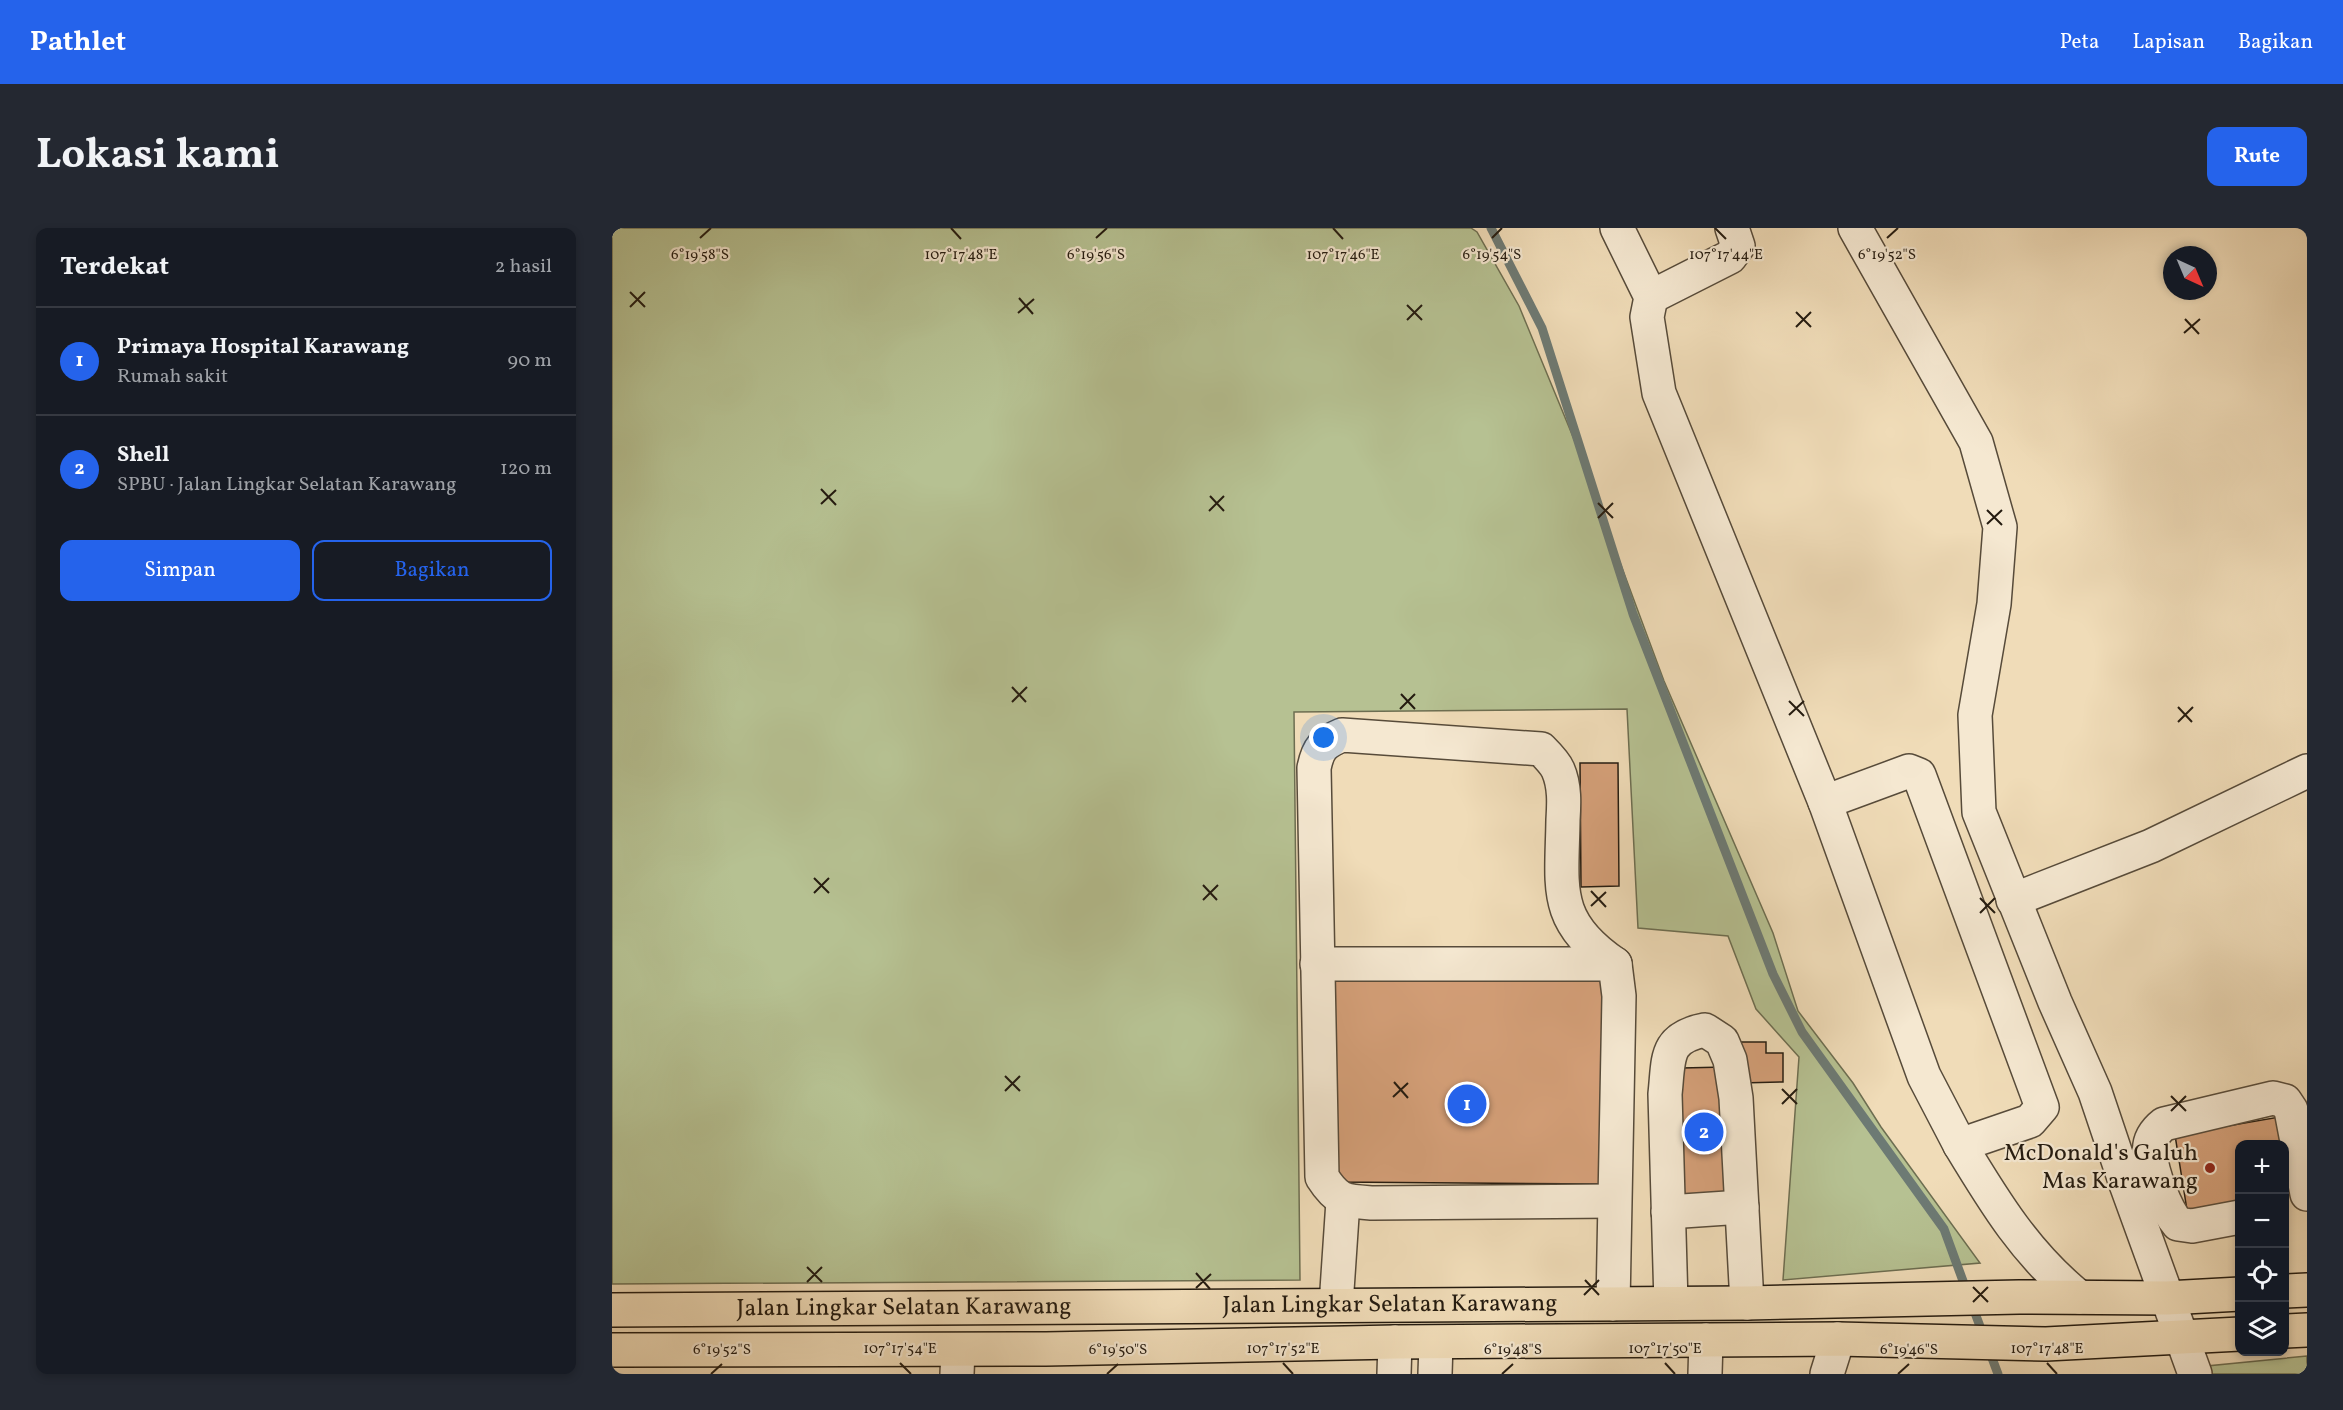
<!DOCTYPE html>
<html lang="id">
<meta charset="utf-8">
<style>
body{margin:0;font-family:Vollkorn,serif;background:#242831;color:#f1f3f6}
.controls{position:absolute;right:18px;bottom:18px;display:grid;overflow:hidden;border-radius:12px;box-shadow:0 3px 9px #0003}
.controls button{width:54px;height:54px;display:grid;place-items:center;padding:0;border:0;border-bottom:2px solid #363941;background:#171b24;color:#f1f3f6;font:30px sans-serif}
.compass{position:absolute;left:1551px;top:18px;width:54px;height:54px;border-radius:50%;background:#171b24;box-shadow:0 3px 9px #0003;rotate:136deg}
.you{position:absolute;left:712px;top:510px;width:21px;height:21px;margin:-15px;border:4px solid #fff;border-radius:50%;background:#1a73e8;box-shadow:0 0 0 9px #1a73e833}
.badge{display:grid;place-items:center;width:39px;height:39px;border-radius:50%;background:#2563eb;color:#fff;font-size:20px;font-weight:700}
.pin{position:absolute;translate:-50% -50%;border:3px solid #fff;box-shadow:0 2px 6px #0006}
.list{margin:0;padding:0;list-style:none}
h2{display:flex;justify-content:space-between;align-items:center;height:78px;margin:0;padding:0 24px;font-size:26px}
h2 small{font-size:20px;font-weight:400;color:#9ea1a6}
.list li{display:grid;grid-template-columns:39px 1fr auto;gap:18px;align-items:center;box-sizing:border-box;height:108px;padding:0 24px;border-top:2px solid #363941}
.list b{display:block;font-size:22px;white-space:nowrap}
.list p{margin:0;font-size:20px;white-space:nowrap;color:#9ea1a6}
.list em{font-size:20px;font-style:normal;color:#9ea1a6}
.actions{display:flex;gap:12px;padding:18px 24px}
.actions a{flex:1;padding:14px 0;border:2px solid #2563eb;border-radius:12px;text-align:center;font-size:21px;color:#2563eb}
.actions .main{background:#2563eb;color:#fff}
.icon{flex:none;width:33px;height:33px;fill:none;stroke:currentColor;stroke-width:2;stroke-linecap:round;stroke-linejoin:round}
.map{position:relative;flex:none;width:1695px;height:1146px;overflow:hidden;border-radius:12px}
header{display:flex;align-items:center;gap:36px;box-sizing:border-box;height:84px;padding:0 30px;background:#2563eb;color:#fff}
header strong{font-size:28px}
nav{display:flex;gap:33px;margin-inline-start:auto;font-size:21px}
.intro{display:flex;align-items:center;justify-content:space-between;box-sizing:border-box;height:144px;padding:0 36px}
h1{margin:0;font-size:42px}
.button{padding:15px 27px;border-radius:12px;background:#2563eb;color:#fff;font-size:21px;font-weight:700}
main{display:flex;gap:36px;padding:0 36px}
aside{flex:1;background:#171b24;border-radius:12px;box-shadow:0 3px 9px #0003}
.map>svg:first-child{display:block}
</style>
<header>
<strong>Pathlet</strong>
<nav><a>Peta</a><a>Lapisan</a><a>Bagikan</a></nav>
</header>
<div class="intro"><h1>Lokasi kami</h1><a class="button">Rute</a></div>
<main>
<aside>
<h2>Terdekat<small>2 hasil</small></h2>
<ul class="list">
<li><span class="badge">1</span><div><b>Primaya Hospital Karawang</b><p>Rumah sakit</p></div><em>90 m</em></li>
<li><span class="badge">2</span><div><b>Shell</b><p>SPBU · Jalan Lingkar Selatan Karawang</p></div><em>120 m</em></li>
</ul>
<div class="actions"><a class="main">Simpan</a><a>Bagikan</a></div>
</aside>
<div class="map">
<svg width="1695" height="1146" viewBox="0 0 1695 1146">
<rect width="100%" height="100%" fill="#f0dcb8"/>
<filter id="stains"><feTurbulence type="fractalNoise" baseFrequency=".00333" numOctaves="4"/><feColorMatrix values="0 0 0 0 .2 0 0 0 0 .09 0 0 0 0 .02 0 0 0 .5 -.17"/></filter>
<radialGradient id="worn" r=".72"><stop offset=".6" stop-color="#630" stop-opacity="0"/><stop offset="1" stop-color="#630" stop-opacity=".3"/></radialGradient>
<g fill="#b6c192" stroke="#6d6e51" stroke-width="1.5">
<polygon points="0,0 859,0 865,4 907,78 964,216 1052,453 1161,705 1186,783 1241,855 1269,899 1368,1035 1171,1052 1187,829 1144,781 1116,708 1026,700 1015,481 682,484 688,1052 0,1056"/>
<polygon points="1695,1128 1695,1146 1598,1146 1595,1138"/>
</g>
<g fill="none" stroke-linecap="round" stroke-linejoin="round">
<g stroke="#6d7a74" stroke-width="9">
<polyline points="879,0 930,100 1021,386 1161,746 1190,804 1332,1001 1355,1064"/>
<polyline points="1360,1077 1372,1109"/>
<polyline points="1377,1122 1386,1146"/>
</g>
</g>
<g fill="#d5a079" stroke="#241b10" stroke-width="1.5">
<polygon points="968,535 1006,535 1007,658 969,659"/>
<polygon points="993,745 993,956 723,954 718,750"/>
<polygon points="1129,814 1154,814 1154,825 1171,825 1171,854 1129,855"/>
<polygon points="1113,839 1114,967 1070,968 1070,840"/>
<polygon points="1673,888 1685,963 1672,965 1672,916 1628,916 1628,973 1575,982 1563,907"/>
</g>
<g fill="none" stroke-linecap="round" stroke-linejoin="round">
<g stroke="#574b3a" stroke-width="36">
<g id="minor">
<polyline points="1005,0 1039,69 1035,89 1047,165 1213,574 1312,848 1348,917"/>
<polyline points="1243,0 1364,214 1388,299 1382,376 1363,487 1367,584 1443,774 1483,864 1514,956 1583,1146"/>
<polyline points="1039,69 1118,29 1126,18 1120,0"/>
<path d="M 1213,574 L 1297,543 L 1307,547 L 1430,879 L 1418,893 L 1348,917 C 1383,975 1414,1026 1467,1069"/>
<polyline points="1401,672 1539,618 1695,543"/>
<polyline points="705,736 1003,736 1007,768 1001,1076"/>
<path d="M 1002,973 L 761,975 C 733,973 726,974 710,949 L 702,540 C 706,520 711,515 730,507 L 929,521 C 935,527 943,535 946,542 C 953,558 952,576 951,592 C 950,660 940,693 1003,736"/>
<polyline points="1056,984 1130,979"/>
<path d="M 1628,989 L 1580,998 L 1566,996 C 1553,981 1540,945 1538,925 C 1536,913 1543,903 1552,896 L 1661,870 L 1673,873 L 1679,882 L 1695,966"/>
<path d="M 1059,1075 L 1053,866 C 1057,830 1052,810 1093,802 L 1110,813 L 1118,832 L 1124,870 L 1135,1075"/>
<polyline points="724,1077 731,973"/>
<polyline points="345,1146 346,1122"/>
<polyline points="782,1146 783,1114"/>
<polyline points="823,1146 824,1115"/>
<polyline points="1093,1146 1094,1112"/>
<polyline points="1215,1146 1226,1111"/>
</g>
</g>
<g stroke="#241b10" stroke-width="36">
<g id="major">
<polyline points="1672,1063 1695,1062"/>
<path id="s1" d="M 0,1082 L 1135,1075 L 1407,1069 L 1555,1070 L 1628,1066"/>
<polyline points="1672,1103 1695,1102"/>
<polyline points="0,1122 434,1121 783,1114 1226,1111 1434,1116 1628,1106"/>
</g>
</g>
<use href="#minor" stroke="#f5e8d1" stroke-width="33"/>
<use href="#major" stroke="#f0dcb8" stroke-width="33"/>
</g>
<path fill="none" stroke="#241b10" stroke-width="2" d="M 339,0 L 349,11M 721,0 L 731,11M 1103,0 L 1114,11M 88,10 L 99,0M 484,10 L 495,0M 880,10 L 890,0M 1275,10 L 1286,0M 18,64 L 33,79M 407,70 L 421,86M 795,77 L 810,92M 18,79 L 33,64M 1184,84 L 1199,99M 406,85 L 422,71M 1573,91 L 1587,106M 795,92 L 810,77M 1184,99 L 1199,84M 1572,105 L 1588,91M 209,261 L 224,277M 598,268 L 612,283M 986,275 L 1001,290M 209,276 L 224,262M 1375,282 L 1390,297M 597,283 L 612,268M 986,290 L 1001,275M 1375,296 L 1390,282M 400,459 L 414,474M 789,466 L 803,481M 1177,473 L 1192,488M 400,474 L 415,459M 1566,479 L 1580,494M 788,481 L 803,466M 1177,487 L 1192,473M 1566,494 L 1581,479M 202,650 L 217,665M 591,657 L 605,672M 979,663 L 994,679M 202,665 L 217,650M 1368,670 L 1383,685M 591,672 L 606,657M 979,678 L 994,664M 1368,685 L 1383,670M 393,848 L 408,863M 782,854 L 796,870M 1170,861 L 1185,876M 393,863 L 408,848M 1559,868 L 1574,883M 781,869 L 796,855M 1170,876 L 1185,861M 1559,883 L 1574,868M 195,1039 L 210,1054M 584,1045 L 598,1061M 973,1052 L 987,1067M 195,1054 L 210,1039M 1361,1059 L 1376,1074M 584,1060 L 599,1046M 972,1067 L 987,1052M 1361,1074 L 1376,1059M 288,1135 L 299,1146M 671,1135 L 681,1146M 1053,1135 L 1063,1146M 1435,1135 L 1445,1146M 99,1146 L 110,1136M 495,1146 L 506,1136M 890,1146 L 901,1136M 1286,1146 L 1297,1136"/>
<circle fill="#8f2418" stroke="#f5e8d1" stroke-width="2" cx="1598" cy="940" r="6"/>
<g text-anchor="middle" dominant-baseline="central" stroke-width="4.5" stroke-linejoin="round" paint-order="stroke">
<g font-size="24" fill="#241b10" stroke="#f5e8d1" text-anchor="end">
<text x="1586" y="926">McDonald's Galuh<tspan x="1586" dy="28">Mas Karawang</tspan></text>
</g>
<g font-size="24" fill="#241b10" stroke="#f5e8d1">
<text stroke="none"><textPath href="#s1" startOffset="778">Jalan Lingkar Selatan Karawang</textPath></text>
<text stroke="none"><textPath href="#s1" startOffset="292">Jalan Lingkar Selatan Karawang</textPath></text>
</g>
</g>
<g font-size="15" text-anchor="middle" fill="#241b10" stroke="#f5e8d1" stroke-width="4.5" stroke-linejoin="round" paint-order="stroke">
<text x="88" y="31">6°19'58"S</text>
<text x="484" y="31">6°19'56"S</text>
<text x="880" y="31">6°19'54"S</text>
<text x="1275" y="31">6°19'52"S</text>
<text x="349" y="31">107°17'48"E</text>
<text x="731" y="31">107°17'46"E</text>
<text x="1114" y="31">107°17'44"E</text>
<text x="288" y="1125">107°17'54"E</text>
<text x="671" y="1125">107°17'52"E</text>
<text x="1053" y="1125">107°17'50"E</text>
<text x="1435" y="1125">107°17'48"E</text>
<text x="110" y="1126">6°19'52"S</text>
<text x="506" y="1126">6°19'50"S</text>
<text x="901" y="1126">6°19'48"S</text>
<text x="1297" y="1126">6°19'46"S</text>
</g>
<rect width="100%" height="100%" filter="url(#stains)"/>
<rect width="100%" height="100%" fill="url(#worn)"/>
</svg>
<div class="controls">
<button>+</button>
<button>−</button>
<button><svg class="icon" aria-label="locate" viewBox="0 0 24 24"><circle cx="12" cy="12" r="6"/><path d="M12 2v4M12 18v4M2 12h4M18 12h4"/></svg></button>
<button><svg class="icon" aria-label="layers" viewBox="0 0 24 24"><path d="M12 4l9 5-9 5-9-5zM3 14l9 5 9-5"/></svg></button>
</div>
<svg class="compass" viewBox="-18 -18 36 36"><path d="M0-13l5 13h-10z" fill="#e53935"/><path d="M0 13l5-13h-10z" fill="#9ea1a6"/></svg>
<div class="you"></div>
<div class="pin badge" style="left:855px;top:876px">1</div>
<div class="pin badge" style="left:1092px;top:904px">2</div>
</div>
</main>
